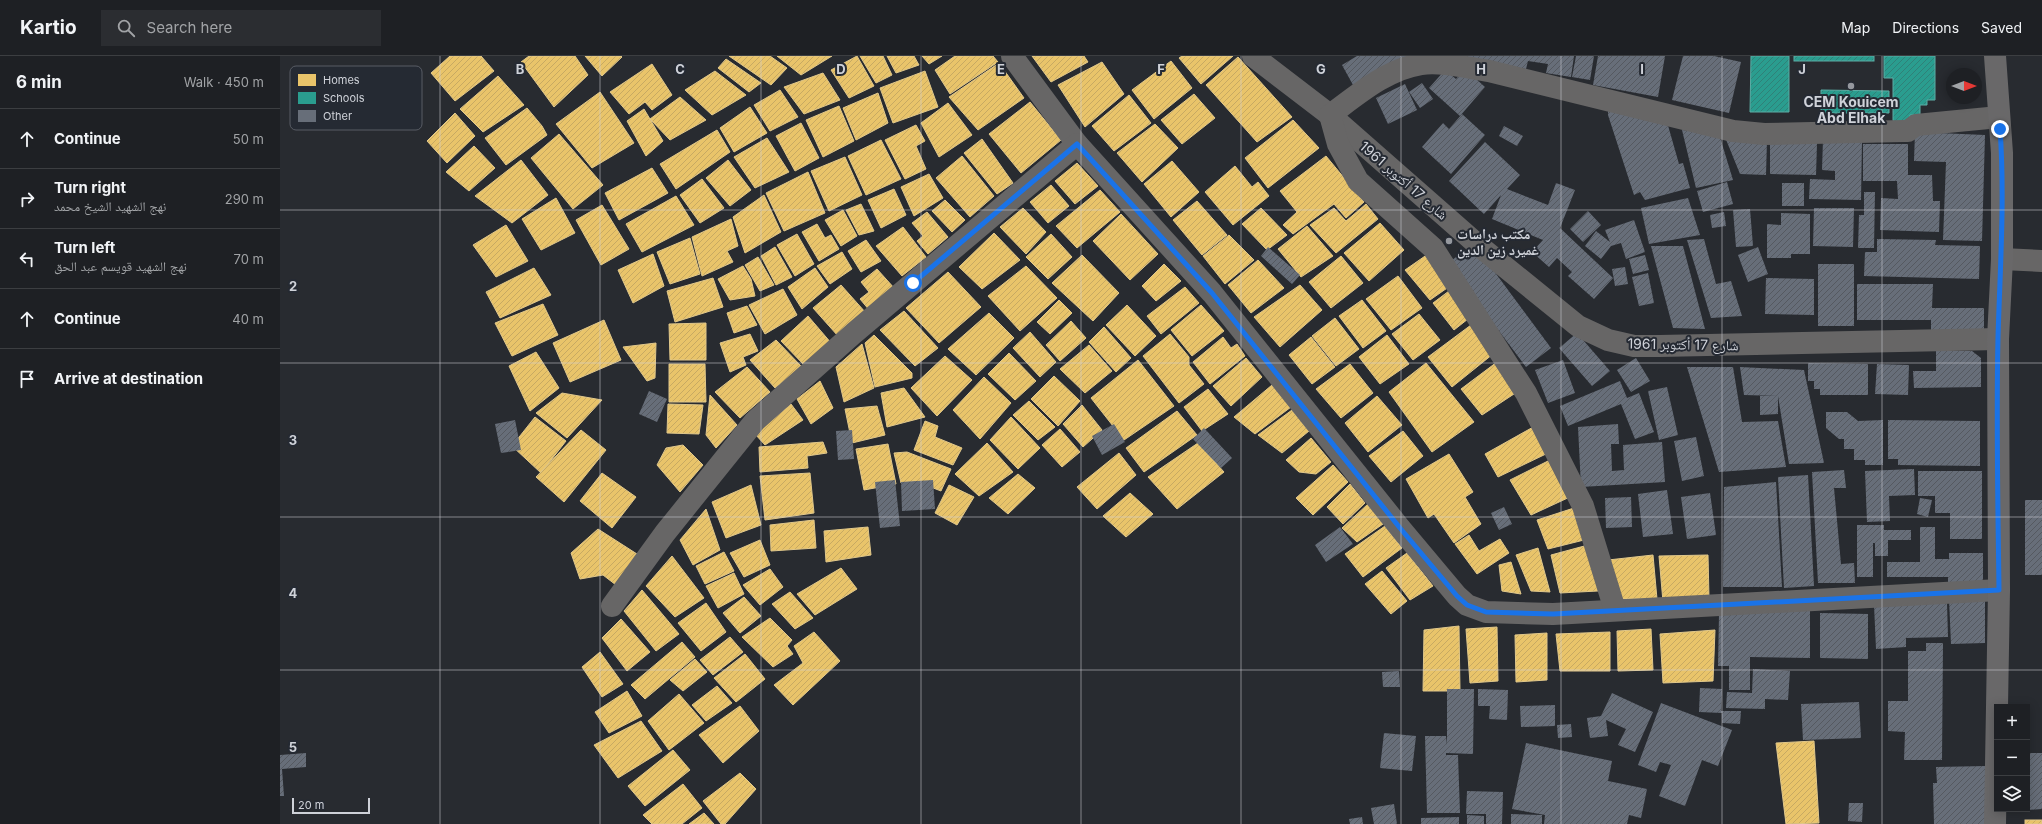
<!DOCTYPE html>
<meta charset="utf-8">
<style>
body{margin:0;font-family:Inter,"Noto Naskh Arabic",sans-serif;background:#2b2d31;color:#f1f3f6}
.controls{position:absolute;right:12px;bottom:12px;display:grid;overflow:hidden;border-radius:0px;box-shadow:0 2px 10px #0003}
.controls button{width:36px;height:36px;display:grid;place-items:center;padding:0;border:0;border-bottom:1px solid #3c3e41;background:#1e2024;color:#f1f3f6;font:20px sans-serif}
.compass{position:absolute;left:1666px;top:12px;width:36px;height:36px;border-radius:50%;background:#1e2024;box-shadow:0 2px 10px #0003;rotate:90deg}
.scale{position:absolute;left:12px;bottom:10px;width:78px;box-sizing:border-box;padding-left:4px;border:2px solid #cfd2d9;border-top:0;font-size:11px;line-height:14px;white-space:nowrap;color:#cfd2d9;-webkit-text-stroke:3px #252a33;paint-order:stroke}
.stop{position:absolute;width:12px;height:12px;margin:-9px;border:3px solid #1a73e8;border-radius:50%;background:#fff}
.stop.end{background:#1a73e8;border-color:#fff;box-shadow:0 1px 4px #0008}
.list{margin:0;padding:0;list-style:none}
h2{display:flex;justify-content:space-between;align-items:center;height:52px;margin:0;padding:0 16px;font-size:17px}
h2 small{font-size:13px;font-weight:400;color:#a1a3a6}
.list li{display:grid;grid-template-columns:26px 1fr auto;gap:12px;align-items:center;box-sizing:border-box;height:60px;padding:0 16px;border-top:1px solid #3c3e41}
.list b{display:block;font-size:15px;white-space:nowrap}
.list p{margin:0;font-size:13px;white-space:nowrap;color:#a1a3a6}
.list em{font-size:13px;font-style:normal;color:#a1a3a6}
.icon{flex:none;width:22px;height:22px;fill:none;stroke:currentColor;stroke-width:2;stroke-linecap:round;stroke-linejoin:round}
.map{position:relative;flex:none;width:1762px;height:768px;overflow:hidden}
header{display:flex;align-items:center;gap:24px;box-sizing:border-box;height:56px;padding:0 20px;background:#1e2024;border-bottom:1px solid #3c3e41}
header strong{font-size:19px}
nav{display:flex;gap:22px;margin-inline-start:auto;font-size:14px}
.search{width:280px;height:36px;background:#2b2d31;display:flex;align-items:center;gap:10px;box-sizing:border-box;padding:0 14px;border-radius:0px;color:#a1a3a6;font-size:15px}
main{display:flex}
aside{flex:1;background:#1e2024}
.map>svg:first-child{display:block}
</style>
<header>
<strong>Kartio</strong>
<div class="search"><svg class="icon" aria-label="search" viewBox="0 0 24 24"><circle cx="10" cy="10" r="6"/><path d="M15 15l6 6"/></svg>Search here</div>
<nav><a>Map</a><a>Directions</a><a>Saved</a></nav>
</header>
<main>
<aside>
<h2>6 min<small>Walk · 450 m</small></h2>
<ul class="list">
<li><svg class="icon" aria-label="ahead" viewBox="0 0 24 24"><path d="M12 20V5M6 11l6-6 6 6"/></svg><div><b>Continue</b></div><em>50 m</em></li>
<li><svg class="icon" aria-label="right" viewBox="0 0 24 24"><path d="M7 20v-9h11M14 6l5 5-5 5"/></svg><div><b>Turn right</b><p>نهج الشهيد الشيخ محمد</p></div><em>290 m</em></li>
<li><svg class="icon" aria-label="left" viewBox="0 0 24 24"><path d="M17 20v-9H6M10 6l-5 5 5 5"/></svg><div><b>Turn left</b><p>نهج الشهيد قويسم عبد الحق</p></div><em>70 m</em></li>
<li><svg class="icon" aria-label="ahead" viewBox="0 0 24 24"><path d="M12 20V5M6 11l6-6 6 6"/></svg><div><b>Continue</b></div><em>40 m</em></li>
<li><svg class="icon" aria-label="arrive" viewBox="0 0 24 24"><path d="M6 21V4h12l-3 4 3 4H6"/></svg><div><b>Arrive at destination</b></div></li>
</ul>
</aside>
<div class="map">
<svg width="1762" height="768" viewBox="0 0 1762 768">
<defs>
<pattern id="homes-hatch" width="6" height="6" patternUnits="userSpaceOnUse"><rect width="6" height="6" fill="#e9c46a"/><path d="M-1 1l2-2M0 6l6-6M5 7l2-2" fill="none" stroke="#c7a962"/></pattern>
<pattern id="schools-hatch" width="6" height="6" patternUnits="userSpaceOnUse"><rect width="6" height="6" fill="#2a9d8f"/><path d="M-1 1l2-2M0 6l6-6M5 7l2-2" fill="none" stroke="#308178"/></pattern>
<pattern id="building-hatch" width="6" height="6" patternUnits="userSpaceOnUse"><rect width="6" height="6" fill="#676e79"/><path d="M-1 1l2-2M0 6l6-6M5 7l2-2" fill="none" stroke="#555960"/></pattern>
</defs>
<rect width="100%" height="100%" fill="#282b30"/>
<g fill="url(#homes-hatch)" stroke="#e1c88b">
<polygon points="170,0 201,0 214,15 175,45 151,17"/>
<polygon points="249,0 295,0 308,19 274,51 241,6"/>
<polygon points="305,0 341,0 342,1 322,20"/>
<polygon points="449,0 490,0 507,12 491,29"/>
<polygon points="497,0 552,0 521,19"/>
<polygon points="577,0 594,30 569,42 551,14"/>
<polygon points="580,0 603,0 612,19 596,27"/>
<polygon points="607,0 634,0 639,9 616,17"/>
<polygon points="642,0 662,0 649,8"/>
<polygon points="675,0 713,0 718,6 670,38 655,14"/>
<polygon points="752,0 804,0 808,6 771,26"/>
<polygon points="902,0 953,0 921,28 899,2"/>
<polygon points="958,1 1012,61 977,86 926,29"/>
<polygon points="446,3 481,27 469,36 438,12"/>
<polygon points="891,5 912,32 874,63 852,34"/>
<polygon points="822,6 844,38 805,71 778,29"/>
<polygon points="719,7 744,42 698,74 669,41"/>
<polygon points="372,8 392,39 372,54 365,46 349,58 330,36"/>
<polygon points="435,15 466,39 432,59 405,34"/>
<polygon points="645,15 658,51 613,67 600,32"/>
<polygon points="543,17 560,44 524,58 504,31"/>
<polygon points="218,20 244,49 203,76 180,53"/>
<polygon points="500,34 518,61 490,75 474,49"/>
<polygon points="320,36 354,87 312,112 276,68"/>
<polygon points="598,37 608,67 576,84 563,52"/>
<polygon points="914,38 935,62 902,88 881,64"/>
<polygon points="849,39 871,67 834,95 812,70"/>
<polygon points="400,41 426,64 390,84 370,63"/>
<polygon points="750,46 781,84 741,117 709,78"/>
<polygon points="668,47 692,79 659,101 641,67"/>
<polygon points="559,50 574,85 543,101 526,64"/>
<polygon points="470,51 487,77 454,96 440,72"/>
<polygon points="247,52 262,70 267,79 226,109 205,82"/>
<polygon points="364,53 383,85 366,100 347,65"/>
<polygon points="175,57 195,80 167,107 147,85"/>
<polygon points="1013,64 1039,92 988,132 965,102"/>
<polygon points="521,67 539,102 515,115 496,80"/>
<polygon points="875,68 898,92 862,126 837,97"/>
<polygon points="636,69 645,85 636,90 646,113 625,123 605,84"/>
<polygon points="437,74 450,96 396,133 380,108"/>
<polygon points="279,78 323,129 293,153 251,102"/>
<polygon points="487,82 509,116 475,132 454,101"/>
<polygon points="702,83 733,127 717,138 684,97"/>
<polygon points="601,84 621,123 586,139 568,100"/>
<polygon points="194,90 215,112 189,135 166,116"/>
<polygon points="682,100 714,140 690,161 656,122"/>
<polygon points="1046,100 1084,146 1066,162 1054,148 1013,178 1003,169 1017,156 1000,135"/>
<polygon points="565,101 582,139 549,155 531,115"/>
<polygon points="241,104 268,139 232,167 195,140"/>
<polygon points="448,104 471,134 450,150 426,122"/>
<polygon points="892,105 919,136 891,161 864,128"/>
<polygon points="797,107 818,130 795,148 775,125"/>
<polygon points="955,110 972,131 978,126 989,140 953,169 925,136"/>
<polygon points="372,112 388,137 339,164 325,137"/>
<polygon points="528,116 545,157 504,175 486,137"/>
<polygon points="649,118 663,142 634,160 621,131"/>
<polygon points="422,123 444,152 420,167 400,139"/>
<polygon points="771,129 789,150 768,167 750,146"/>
<polygon points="614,133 626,159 601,172 588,144"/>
<polygon points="820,134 840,156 797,192 776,170"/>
<polygon points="484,139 501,176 465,197 453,161"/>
<polygon points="396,140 414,169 362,196 346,168"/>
<polygon points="276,142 295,177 261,194 242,163"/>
<polygon points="665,144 685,164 672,176 652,155"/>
<polygon points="917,145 947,179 922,199 893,164"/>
<polygon points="581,148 594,175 579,179 566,154"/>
<polygon points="1086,148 1098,163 1056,197 1030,169 1054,152 1066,165"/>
<polygon points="322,149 349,193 321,209 296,164"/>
<polygon points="743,152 766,176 746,198 720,171"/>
<polygon points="981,152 1007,179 987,194 962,168"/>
<polygon points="563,154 577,180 561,190 545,164"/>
<polygon points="647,156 668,181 648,198 637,185 643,180 632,167"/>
<polygon points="841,158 878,198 850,224 813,185"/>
<polygon points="451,163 458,190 447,195 453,206 422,220 412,181"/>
<polygon points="1100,167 1124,194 1089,225 1064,197"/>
<polygon points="537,168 545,182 551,179 559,193 539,205 522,176"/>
<polygon points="226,169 248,205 216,221 193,189"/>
<polygon points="1027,170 1053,200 1021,221 998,193"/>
<polygon points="623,171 646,201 622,220 596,190"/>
<polygon points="714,177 740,204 702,233 679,211"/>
<polygon points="517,178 534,208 515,220 497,189"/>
<polygon points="771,178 792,201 768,223 746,201"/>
<polygon points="949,179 974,204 945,228 923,200"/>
<polygon points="410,182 420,218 390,228 377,196"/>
<polygon points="586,184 601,205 581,216 568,195"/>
<polygon points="495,191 512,221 496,229 481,200"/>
<polygon points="562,196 572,213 550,228 537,210"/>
<polygon points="373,198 384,230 353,247 338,214"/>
<polygon points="1148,198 1170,230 1150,244 1125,214"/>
<polygon points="802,199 839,237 813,265 772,227"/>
<polygon points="1061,200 1083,227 1051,252 1029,226"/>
<polygon points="478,201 494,229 480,235 465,209"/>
<polygon points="978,204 1004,232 971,257 948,229"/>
<polygon points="884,208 901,225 876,245 862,230"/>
<polygon points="463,210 471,223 475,240 450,244 438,223"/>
<polygon points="746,210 777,242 740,275 708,240"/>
<polygon points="254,212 271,239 220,262 206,236"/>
<polygon points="535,212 548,231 522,253 508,231"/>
<polygon points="597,213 615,233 590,255 580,243 589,236 581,226"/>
<polygon points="668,216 701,251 659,287 626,252"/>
<polygon points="1118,220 1142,252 1111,274 1086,243"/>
<polygon points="433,222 443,251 395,266 387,235"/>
<polygon points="561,229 586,257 558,280 533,252"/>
<polygon points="1020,229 1042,254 1000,291 974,261"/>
<polygon points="905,231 919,247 881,278 867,260"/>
<polygon points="1173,232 1193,259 1174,274 1153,247"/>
<polygon points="503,233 517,259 485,278 469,249"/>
<polygon points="779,244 792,257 770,278 757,266"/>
<polygon points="1082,244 1106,275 1083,292 1059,260"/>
<polygon points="263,248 278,279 232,300 215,267"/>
<polygon points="847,249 876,280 855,300 826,269"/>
<polygon points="921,249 944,275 912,300 891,274"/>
<polygon points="467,250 477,269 454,277 447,257"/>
<polygon points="624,255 658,292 635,310 600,274"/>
<polygon points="709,257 734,282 696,319 668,293"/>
<polygon points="1139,258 1160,284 1133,304 1112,278"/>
<polygon points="528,260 552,288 525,310 501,285"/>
<polygon points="1055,262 1079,293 1056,310 1032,280"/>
<polygon points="324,264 341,304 290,326 273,287"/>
<polygon points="791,265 806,282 780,305 766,289"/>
<polygon points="426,267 426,304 390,304 389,268"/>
<polygon points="1191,269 1213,298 1172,331 1148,301"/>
<polygon points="824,271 851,302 836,316 809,286"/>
<polygon points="750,276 776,306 760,321 733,292"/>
<polygon points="470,278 478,295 463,301 466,309 450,316 440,287"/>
<polygon points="890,278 909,301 909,309 924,328 899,347 863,300"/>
<polygon points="594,279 632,317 632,322 595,331 585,287"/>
<polygon points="1107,279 1129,308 1100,328 1079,301"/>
<polygon points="943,281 951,292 957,288 965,300 930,328 913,306"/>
<polygon points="1031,281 1055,311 1032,328 1009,299"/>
<polygon points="496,284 522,311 495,332 470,304"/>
<polygon points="376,287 375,322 367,325 343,291"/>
<polygon points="582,288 594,332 564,346 556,311"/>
<polygon points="809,289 832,315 805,337 780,313"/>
<polygon points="256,296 279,332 250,355 229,310"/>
<polygon points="729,297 756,325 735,344 708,318"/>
<polygon points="665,300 692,324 657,360 631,332"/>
<polygon points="966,302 982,321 951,350 933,330"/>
<polygon points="858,304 894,350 844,384 811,342"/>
<polygon points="1217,306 1237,336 1202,359 1181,333"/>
<polygon points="1146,307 1194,366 1152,396 1109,336"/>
<polygon points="389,308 425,308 426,346 389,346"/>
<polygon points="1070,308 1093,337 1061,362 1036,333"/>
<polygon points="467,311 490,336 460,362 435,336"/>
<polygon points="774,320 800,345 778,370 751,343"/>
<polygon points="704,321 731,347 700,383 673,354"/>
<polygon points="540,325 553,352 531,368 517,343"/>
<polygon points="992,329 1011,351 975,378 954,361"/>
<polygon points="624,332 645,361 607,371 601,337"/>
<polygon points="928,333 948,358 922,375 904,351"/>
<polygon points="282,337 322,344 287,382 256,357"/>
<polygon points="430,339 457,369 436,392 426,379"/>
<polygon points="1097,340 1122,369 1088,396 1065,367"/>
<polygon points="749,345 775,371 758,384 733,359"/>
<polygon points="388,348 423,349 419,378 387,377"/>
<polygon points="511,348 523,364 485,389 475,378"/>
<polygon points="802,349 822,374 803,391 783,368"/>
<polygon points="597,350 605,379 572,387 565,353"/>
<polygon points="1012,354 1029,375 1002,397 978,379"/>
<polygon points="897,355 917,379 864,416 846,392"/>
<polygon points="255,361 286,385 261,417 232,390"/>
<polygon points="731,361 760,392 738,413 710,384"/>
<polygon points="645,365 658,370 655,381 682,392 673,409 634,394"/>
<polygon points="1255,370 1268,397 1218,421 1205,398"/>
<polygon points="780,373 800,396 782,411 762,389"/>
<polygon points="301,374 326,394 284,446 256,421"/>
<polygon points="1123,375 1143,400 1111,426 1089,400"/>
<polygon points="1031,382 1051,406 1036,418 1019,416 1006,404"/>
<polygon points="543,386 547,397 527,400 528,412 480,416 479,391"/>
<polygon points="707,387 733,416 699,440 675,418"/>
<polygon points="918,387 944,416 897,453 868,421"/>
<polygon points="608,388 616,428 584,434 576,393"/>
<polygon points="403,389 423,409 400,436 377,409 386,392"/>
<polygon points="627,396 671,413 661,435 635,425 621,427 614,397"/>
<polygon points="839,397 856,419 817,453 797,431"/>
<polygon points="1169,398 1193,436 1185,441 1201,468 1174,487 1154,458 1148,462 1126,423"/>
<polygon points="1270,404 1292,440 1251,459 1230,424"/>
<polygon points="1053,409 1068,426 1033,459 1016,442"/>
<polygon points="322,417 356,441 332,472 300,445"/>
<polygon points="530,417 534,457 485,464 480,420"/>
<polygon points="738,418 755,432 728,458 709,442"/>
<polygon points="1070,428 1085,447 1063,468 1047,451"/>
<polygon points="471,429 481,469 446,482 432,446"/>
<polygon points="669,429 694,441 677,469 655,457"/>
<polygon points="850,437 873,458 846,481 823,460"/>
<polygon points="1088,448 1103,468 1077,486 1062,472"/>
<polygon points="1297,451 1308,483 1268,493 1257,464"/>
<polygon points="426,453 440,494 413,509 400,484"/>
<polygon points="534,464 536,492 491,495 490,469"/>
<polygon points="1105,470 1122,492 1083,521 1065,498"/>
<polygon points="588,471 591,499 546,506 544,475"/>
<polygon points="318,473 357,498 336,529 323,519 300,523 291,497"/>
<polygon points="1189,479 1199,495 1220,483 1229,497 1197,518 1175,488"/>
<polygon points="480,484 490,509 464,521 450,497"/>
<polygon points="1308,489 1318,535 1280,537 1271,499"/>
<polygon points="1258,492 1270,536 1251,535 1236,499"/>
<polygon points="444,496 454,515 425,528 416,510"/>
<polygon points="1127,497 1153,530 1130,544 1106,512"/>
<polygon points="1373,499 1377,543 1336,543 1328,504"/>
<polygon points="1428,499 1429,542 1383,546 1379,500"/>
<polygon points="392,500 424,542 395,561 366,530"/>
<polygon points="1231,506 1241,538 1222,535 1219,509"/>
<polygon points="561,512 577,533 535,559 517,538"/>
<polygon points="490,513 503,531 480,549 463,529"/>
<polygon points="1102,515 1127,545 1111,558 1085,528"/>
<polygon points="454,517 464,538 438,552 426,530"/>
<polygon points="362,534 399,578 376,595 344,555"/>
<polygon points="510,536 533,562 515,573 492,548"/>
<polygon points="464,541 481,560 460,577 443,557"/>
<polygon points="426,547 446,576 421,595 398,567"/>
<polygon points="490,562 512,584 507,590 513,598 493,611 462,581"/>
<polygon points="341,563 370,596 347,615 322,582"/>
<polygon points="1179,570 1180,635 1143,635 1144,574"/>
<polygon points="1217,571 1218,625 1190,627 1186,573"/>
<polygon points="1371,573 1373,614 1338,615 1337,575"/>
<polygon points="1435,574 1433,625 1383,627 1380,578"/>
<polygon points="534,576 560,605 513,649 494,629 523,607 514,590"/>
<polygon points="1330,576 1330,615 1280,615 1276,578"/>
<polygon points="1267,577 1267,624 1236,626 1235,579"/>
<polygon points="450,581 463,596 433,619 420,604"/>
<polygon points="402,586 415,601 365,643 351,629"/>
<polygon points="320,596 343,628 322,641 302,611"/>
<polygon points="465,598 485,623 456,646 434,622"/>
<polygon points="415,603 427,616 403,635 390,624"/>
<polygon points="437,630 452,647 426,665 412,649"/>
<polygon points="347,635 362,660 329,677 315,656"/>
<polygon points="399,638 424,667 389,694 368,665"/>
<polygon points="460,650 479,675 443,707 419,679"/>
<polygon points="361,665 382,695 338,722 314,689"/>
<polygon points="1534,685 1539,767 1506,768 1496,687"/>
<polygon points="393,694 410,714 365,750 348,730"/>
<polygon points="460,717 476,733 445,768 441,768 423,745"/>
<polygon points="403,728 422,752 402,768 372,768 363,759"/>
<polygon points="424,757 434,768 409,768"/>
<rect x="1745" y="764" width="17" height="4"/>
</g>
<g fill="url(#schools-hatch)" stroke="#5cada5">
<polygon points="1471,0 1509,0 1509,56 1470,56"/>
<rect x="1514" y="0" width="80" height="5"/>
<polygon points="1604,0 1655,0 1655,44 1647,44 1647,49 1640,49 1640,59 1630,59 1630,68 1616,72 1613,64 1613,22 1604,22"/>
<polygon points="1541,34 1609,35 1609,57 1541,57"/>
</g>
<g fill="url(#building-hatch)">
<polygon points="1077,0 1135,0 1073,29 1062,9"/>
<polygon points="1171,0 1294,0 1291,21 1266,17 1268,8 1248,5 1246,13"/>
<polygon points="1296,0 1314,0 1310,24 1292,21"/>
<polygon points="1318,0 1385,0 1378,41 1313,29"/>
<polygon points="1403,0 1434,0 1461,6 1449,57 1392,44"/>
<polygon points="1185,13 1205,31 1180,60 1149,32 1165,14 1176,23"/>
<polygon points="1142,27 1153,43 1140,52 1129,36"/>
<polygon points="1125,28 1137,54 1108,68 1096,42"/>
<polygon points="1328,53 1387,66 1399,108 1403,107 1410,132 1365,144 1360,136 1354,139 1328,59"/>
<polygon points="1182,58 1205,79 1171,118 1142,91 1163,67 1169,73"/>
<polygon points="1224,70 1243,80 1237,90 1219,80"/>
<polygon points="1402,74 1439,78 1453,124 1416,132"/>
<polygon points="1635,76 1705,79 1702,185 1663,184 1666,106 1634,105"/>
<polygon points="1445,81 1487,84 1486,119 1460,118"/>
<polygon points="1543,83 1582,84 1581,144 1529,143 1530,123 1555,124 1555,115 1542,114"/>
<polygon points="1490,85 1537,87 1536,119 1490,118"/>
<polygon points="1205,86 1240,119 1227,133 1268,149 1276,127 1295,134 1280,172 1333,222 1314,243 1288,220 1292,216 1277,202 1269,211 1252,196 1263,184 1212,163 1221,139 1204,158 1169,125"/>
<polygon points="1583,88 1628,88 1628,119 1652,119 1653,145 1660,145 1659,176 1600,174 1601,142 1618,143 1617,125 1583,125"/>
<polygon points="1447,126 1453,148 1423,156 1417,135"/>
<rect x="1502" y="127" width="22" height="23"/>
<polygon points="1584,136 1595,136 1594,192 1578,192 1579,159 1584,159"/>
<polygon points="1408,142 1420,179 1369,188 1361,152"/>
<polygon points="1534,152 1574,152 1573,191 1533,190"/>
<polygon points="1470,153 1473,190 1456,191 1453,154"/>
<polygon points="1308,155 1321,169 1303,186 1290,173"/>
<polygon points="1444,156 1446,170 1432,172 1430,159"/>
<polygon points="1501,157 1530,158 1530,198 1511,198 1511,202 1487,202 1487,168 1501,169"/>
<polygon points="1354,164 1365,196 1346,203 1341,187 1331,190 1321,203 1305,190 1316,175 1330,186 1325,174"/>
<polygon points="1424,183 1436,228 1451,225 1462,260 1431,262 1407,184"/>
<polygon points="1597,183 1656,184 1655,189 1700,190 1699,223 1584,220 1585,196 1597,196"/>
<polygon points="1194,188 1271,292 1246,311 1168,207"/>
<polygon points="1371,190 1403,190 1425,273 1393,272"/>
<polygon points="988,191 1020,219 1012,228 981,200"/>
<polygon points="1478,191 1488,218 1468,226 1458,199"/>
<polygon points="1365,199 1369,214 1353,218 1349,203"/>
<rect x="1538" y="208" width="36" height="62"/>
<polygon points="1345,211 1348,228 1335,230 1332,213"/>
<polygon points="1368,217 1374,247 1359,250 1352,221"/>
<polygon points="1486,222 1534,223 1534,259 1485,258"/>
<polygon points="1577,228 1653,228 1652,252 1704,252 1704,277 1651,276 1651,264 1577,264"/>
<polygon points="1297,277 1330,315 1312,330 1279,292"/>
<polygon points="1656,295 1692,295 1701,302 1701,331 1634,332 1633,315 1656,315"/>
<polygon points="1356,302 1370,325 1351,336 1337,314"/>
<polygon points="1283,304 1295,337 1268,347 1255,314"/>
<polygon points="1528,307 1588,308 1588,339 1540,339 1540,333 1534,333 1534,325 1528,325"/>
<polygon points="1597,308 1629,309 1628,339 1595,338"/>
<polygon points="1407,311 1453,311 1462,366 1498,365 1506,411 1439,416"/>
<polygon points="1460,311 1524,314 1544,407 1509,408 1498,340 1464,339"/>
<polygon points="1340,325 1347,342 1359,337 1374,376 1355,383 1341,348 1288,370 1280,350"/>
<polygon points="1387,331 1398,379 1379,384 1368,335"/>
<polygon points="369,335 387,343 377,366 359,358"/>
<polygon points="1480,340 1498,340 1498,358 1480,359"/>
<polygon points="1546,356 1567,356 1578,365 1603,364 1603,409 1585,409 1585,404 1574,404 1574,393 1564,393 1564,383 1559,383 1546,372"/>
<polygon points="235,364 241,394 221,397 215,368"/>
<polygon points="1608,364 1700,365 1700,410 1618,409 1618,403 1608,403"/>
<polygon points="834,368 845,386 822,399 812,380"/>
<polygon points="1338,368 1339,388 1331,388 1332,415 1344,414 1343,389 1382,386 1385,426 1301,431 1298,371"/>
<polygon points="924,372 952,402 941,412 913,383"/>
<polygon points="572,374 574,403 558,404 556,375"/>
<polygon points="1416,381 1424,420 1402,425 1394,385"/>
<polygon points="1634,413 1635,439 1609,440 1610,465 1587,466 1585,415"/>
<polygon points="1564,414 1566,432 1554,432 1561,508 1574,507 1575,527 1538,527 1532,416"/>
<polygon points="1638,415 1702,415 1702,483 1670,483 1670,457 1655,457 1655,440 1638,440"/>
<polygon points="1528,419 1534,530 1504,532 1498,421"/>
<polygon points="615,424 620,470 600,472 595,426"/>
<polygon points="653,424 655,453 622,455 621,426"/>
<polygon points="1496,426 1502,531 1443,531 1444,431"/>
<polygon points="1387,434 1393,478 1363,481 1358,438"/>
<polygon points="1430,437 1436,479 1407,483 1401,441"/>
<polygon points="1351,441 1352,471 1326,472 1325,442"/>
<polygon points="1640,442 1652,444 1648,461 1637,458"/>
<rect x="1745" y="444" width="17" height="75"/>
<polygon points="1224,451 1232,468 1219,474 1211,457"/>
<polygon points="1577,469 1604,469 1604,474 1631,474 1631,484 1608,484 1608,500 1595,500 1595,487 1593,487 1593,521 1577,521"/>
<polygon points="1060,471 1073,488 1046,506 1035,489"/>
<polygon points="1640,471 1655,471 1655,503 1669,503 1669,497 1703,497 1703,529 1668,529 1668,521 1607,521 1607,506 1640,506"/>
<polygon points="1669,543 1705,543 1705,587 1671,588"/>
<polygon points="1667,547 1668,581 1626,582 1626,591 1596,593 1594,549"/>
<polygon points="1460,554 1530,555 1530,602 1470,601 1470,634 1449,634 1449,610 1438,610 1439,558"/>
<polygon points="1540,557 1588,558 1588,603 1540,602"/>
<polygon points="1646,587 1663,587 1662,704 1624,704 1625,676 1608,675 1608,645 1628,645 1628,595 1646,595"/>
<polygon points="1473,613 1510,615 1508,644 1485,643 1485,653 1446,652 1447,636 1472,637"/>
<polygon points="1119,615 1120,631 1103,631 1102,616"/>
<polygon points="1420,632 1442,633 1441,655 1461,655 1460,668 1442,667 1442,657 1419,656"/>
<polygon points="1167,633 1194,633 1193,698 1166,697 1166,699 1178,699 1180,757 1147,757 1145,680 1166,680 1167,689"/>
<polygon points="1198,633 1228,634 1227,664 1209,663 1210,650 1198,650"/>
<polygon points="1332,637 1373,656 1355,696 1338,689 1346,673 1326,664 1328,680 1310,682 1307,662 1321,660"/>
<polygon points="1579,646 1581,682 1523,684 1521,648"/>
<polygon points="1381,647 1452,674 1438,710 1422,704 1405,750 1379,740 1391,709 1380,706 1376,716 1358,709"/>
<polygon points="1275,649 1275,670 1241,671 1240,650"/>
<polygon points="1291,668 1292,681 1278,682 1277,669"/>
<polygon points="1104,677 1136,680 1132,715 1100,712"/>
<polygon points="1246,687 1332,705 1328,725 1367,733 1361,762 1349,759 1347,768 1264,768 1265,759 1232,753"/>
<polygon points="26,697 26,711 2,713 4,740 0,740 0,699"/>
<polygon points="1747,697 1762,697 1762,753 1747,754"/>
<polygon points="1706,710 1705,768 1654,768 1653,727 1657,727 1656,711"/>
<polygon points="1187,735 1223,736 1222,768 1206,768 1206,758 1186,758"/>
<polygon points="1569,747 1583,747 1582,766 1568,765"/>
<polygon points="1114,748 1117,768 1094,768 1091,752"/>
<polygon points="1231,758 1262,759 1262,768 1231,768"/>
<polygon points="1187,759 1204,760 1204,768 1187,768"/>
<polygon points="1082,761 1083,768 1070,768 1069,763"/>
<polygon points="1179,761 1179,768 1141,768 1141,762"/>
</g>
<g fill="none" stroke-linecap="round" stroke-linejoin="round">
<g stroke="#676666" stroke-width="22">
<polyline points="732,0 797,88 932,237 1120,472 1177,540 1187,549 1206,556 1273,558 1719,534"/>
<polyline points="973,0 1050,59 1198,189 1298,270 1328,284 1354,290 1379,290 1718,283"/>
<polyline points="1722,203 1762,205"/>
<polyline points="332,550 385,477 475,365 574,277 797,88"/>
<path d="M 1335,554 L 1303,450 L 1246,337 L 1153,192 L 1078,125 L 1058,88 L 1050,59 C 1077,39 1107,13 1141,8 C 1162,5 1188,12 1209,15 L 1453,75 L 1484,78 L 1623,75 L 1628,75 L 1636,69 L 1719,61"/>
</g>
<polyline stroke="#696869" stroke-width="22" points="1715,768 1719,534 1718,283 1722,203 1722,97 1715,0"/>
</g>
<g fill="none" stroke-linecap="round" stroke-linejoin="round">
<path stroke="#1a73e8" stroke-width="5" d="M 633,227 L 797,88 L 932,237 L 1120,472 L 1177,540 L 1187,549 L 1206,556 L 1273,558 L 1719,534 C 1718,450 1716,366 1718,282 C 1720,212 1725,143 1720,73"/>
</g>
<path fill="none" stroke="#cfd2d9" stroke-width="1" stroke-opacity="0.55" d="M 160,0 L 160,768M 320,0 L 320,768M 481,0 L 481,768M 641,0 L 641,768M 801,0 L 801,768M 961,0 L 961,768M 1121,0 L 1121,768M 1281,0 L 1281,768M 1442,0 L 1442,768M 1602,0 L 1602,768M 0,154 L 1762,154M 0,307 L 1762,307M 0,461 L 1762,461M 0,614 L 1762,614"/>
<g fill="#95989e" stroke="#252a33" stroke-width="1.5">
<circle cx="1571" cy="30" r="4"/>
<circle cx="1169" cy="185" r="4"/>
</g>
<g text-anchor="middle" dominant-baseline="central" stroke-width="4" stroke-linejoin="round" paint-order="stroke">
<g font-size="14" font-weight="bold" fill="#cfd2d9" stroke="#252a33">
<text x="1571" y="45">CEM Kouicem<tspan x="1571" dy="16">Abd Elhak</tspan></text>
<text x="1177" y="177" text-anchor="start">مكتب دراسات<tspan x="1177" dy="16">غميرد زين الدين</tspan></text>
</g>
<g font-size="14" fill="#cfd2d9" stroke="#252a33">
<text transform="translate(1124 124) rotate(41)">شارع 17 أكتوبر 1961</text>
<text transform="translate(1403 288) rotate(1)">شارع 17 أكتوبر 1961</text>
</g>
</g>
<rect x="10" y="10" width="132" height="64" rx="6" fill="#252a33" stroke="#585c65" stroke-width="1"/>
<rect x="18" y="18" width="18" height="12" fill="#e9c46a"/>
<rect x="18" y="36" width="18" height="12" fill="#2a9d8f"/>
<rect x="18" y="54" width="18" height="12" fill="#676e79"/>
<g font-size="11" fill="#cfd2d9">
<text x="43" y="28">Homes</text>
<text x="43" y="46">Schools</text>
<text x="43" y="64">Other</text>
</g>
<g font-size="13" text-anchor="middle" font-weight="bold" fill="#cfd2d9" stroke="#252a33" stroke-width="4" stroke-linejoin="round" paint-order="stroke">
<text x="240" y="18">B</text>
<text x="400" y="18">C</text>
<text x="561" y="18">D</text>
<text x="721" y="18">E</text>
<text x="881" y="18">F</text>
<text x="1041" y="18">G</text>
<text x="1201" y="18">H</text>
<text x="1362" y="18">I</text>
<text x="1522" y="18">J</text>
<text x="13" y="235">2</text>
<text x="13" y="389">3</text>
<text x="13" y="542">4</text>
<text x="13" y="696">5</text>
</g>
</svg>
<div class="controls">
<button>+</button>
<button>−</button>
<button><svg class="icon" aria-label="layers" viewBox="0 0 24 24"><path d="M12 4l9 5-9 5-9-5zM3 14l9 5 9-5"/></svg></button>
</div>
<svg class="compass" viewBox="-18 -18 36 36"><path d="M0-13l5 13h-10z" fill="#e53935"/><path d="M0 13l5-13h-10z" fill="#a1a3a6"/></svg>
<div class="scale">20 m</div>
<div class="stop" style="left:633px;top:227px"></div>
<div class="stop end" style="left:1720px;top:73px"></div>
</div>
</main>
